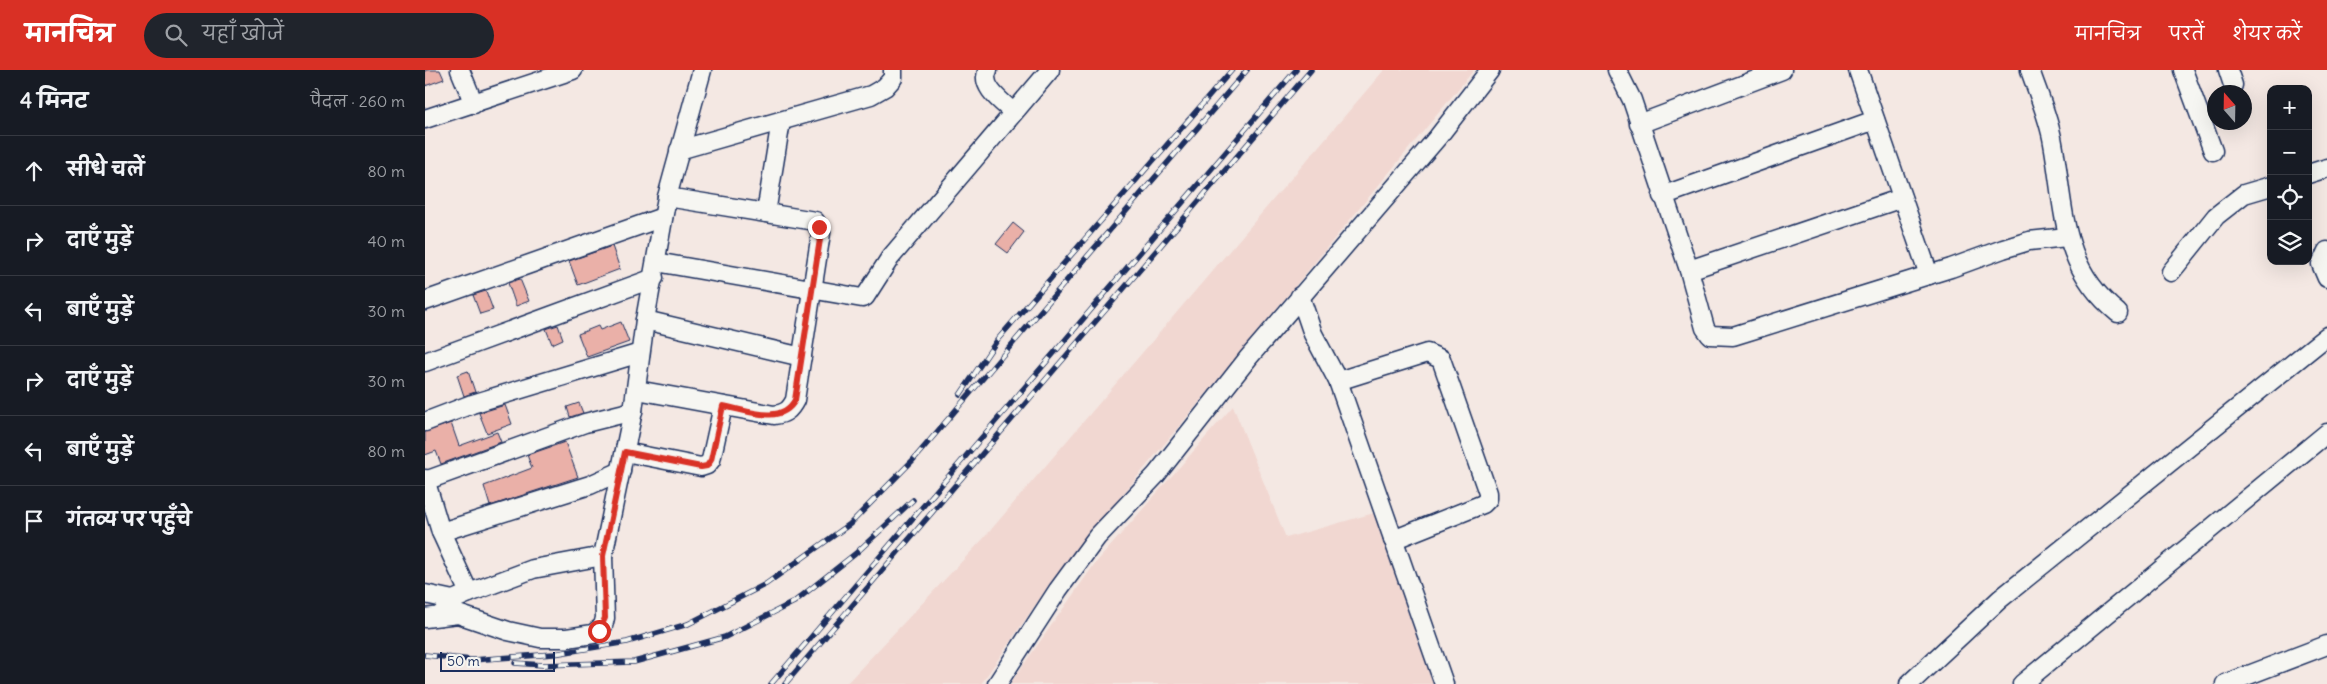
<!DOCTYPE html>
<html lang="hi">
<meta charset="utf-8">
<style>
body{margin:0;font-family:Delius,"Playpen Sans Deva",sans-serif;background:#20242c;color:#f1f3f6}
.controls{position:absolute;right:15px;top:15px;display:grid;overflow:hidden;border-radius:10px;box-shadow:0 5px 20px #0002}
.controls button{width:45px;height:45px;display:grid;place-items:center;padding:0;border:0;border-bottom:1px solid #363941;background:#171b24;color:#f1f3f6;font:25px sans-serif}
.compass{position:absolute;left:1782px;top:15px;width:45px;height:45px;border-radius:50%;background:#171b24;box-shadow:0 5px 20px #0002;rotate:340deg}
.scale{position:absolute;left:15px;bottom:12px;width:115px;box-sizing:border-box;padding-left:5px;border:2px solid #1b2f5e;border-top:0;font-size:14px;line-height:18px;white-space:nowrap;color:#1b2f5e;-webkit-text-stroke:4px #f6f6f2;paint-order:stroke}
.stop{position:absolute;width:15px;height:15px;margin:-11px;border:4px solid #d93025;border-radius:50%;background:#fff}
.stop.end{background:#d93025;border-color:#fff;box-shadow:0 1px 5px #0008}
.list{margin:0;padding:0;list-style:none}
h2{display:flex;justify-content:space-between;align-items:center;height:65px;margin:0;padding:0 20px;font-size:21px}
h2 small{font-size:16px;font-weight:400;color:#9ea1a6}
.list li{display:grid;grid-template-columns:32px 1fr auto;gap:15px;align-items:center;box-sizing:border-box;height:70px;padding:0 20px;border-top:1px solid #363941}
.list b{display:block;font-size:19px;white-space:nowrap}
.list em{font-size:16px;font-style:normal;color:#9ea1a6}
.icon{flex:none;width:28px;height:28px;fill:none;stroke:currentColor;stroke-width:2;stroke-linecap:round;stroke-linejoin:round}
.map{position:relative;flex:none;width:1902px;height:614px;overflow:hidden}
header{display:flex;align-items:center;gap:30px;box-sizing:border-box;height:70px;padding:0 25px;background:#d93025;color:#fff}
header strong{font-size:24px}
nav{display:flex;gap:28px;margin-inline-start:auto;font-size:18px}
.search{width:350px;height:45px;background:#20242c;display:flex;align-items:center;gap:12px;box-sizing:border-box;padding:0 18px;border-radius:28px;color:#9ea1a6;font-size:19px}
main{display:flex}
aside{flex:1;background:#171b24}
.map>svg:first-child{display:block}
</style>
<header>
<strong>मानचित्र</strong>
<div class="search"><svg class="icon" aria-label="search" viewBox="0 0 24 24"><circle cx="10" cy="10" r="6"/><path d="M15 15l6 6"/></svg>यहाँ खोजें</div>
<nav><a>मानचित्र</a><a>परतें</a><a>शेयर करें</a></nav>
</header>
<main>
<aside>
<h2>4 मिनट<small>पैदल · 260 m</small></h2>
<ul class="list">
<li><svg class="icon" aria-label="ahead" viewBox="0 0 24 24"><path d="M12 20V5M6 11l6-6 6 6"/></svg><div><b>सीधे चलें</b></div><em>80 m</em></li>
<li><svg class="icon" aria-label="right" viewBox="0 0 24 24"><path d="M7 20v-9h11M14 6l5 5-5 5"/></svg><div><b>दाएँ मुड़ें</b></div><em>40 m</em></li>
<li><svg class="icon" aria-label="left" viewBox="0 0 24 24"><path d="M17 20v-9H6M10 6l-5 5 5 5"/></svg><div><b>बाएँ मुड़ें</b></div><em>30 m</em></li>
<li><svg class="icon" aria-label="right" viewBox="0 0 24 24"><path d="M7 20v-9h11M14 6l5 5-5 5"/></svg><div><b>दाएँ मुड़ें</b></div><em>30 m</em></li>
<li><svg class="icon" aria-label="left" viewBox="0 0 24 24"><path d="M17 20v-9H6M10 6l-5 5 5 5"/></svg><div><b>बाएँ मुड़ें</b></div><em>80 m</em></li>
<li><svg class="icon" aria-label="arrive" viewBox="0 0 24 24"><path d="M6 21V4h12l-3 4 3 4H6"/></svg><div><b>गंतव्य पर पहुँचे</b></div></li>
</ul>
</aside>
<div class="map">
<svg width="1902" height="614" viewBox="0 0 1902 614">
<rect width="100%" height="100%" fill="#f4e8e3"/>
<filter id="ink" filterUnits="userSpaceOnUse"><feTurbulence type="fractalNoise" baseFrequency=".02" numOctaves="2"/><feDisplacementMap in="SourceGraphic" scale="10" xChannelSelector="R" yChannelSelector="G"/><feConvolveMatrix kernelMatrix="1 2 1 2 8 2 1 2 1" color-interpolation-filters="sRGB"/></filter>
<g filter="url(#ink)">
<g fill="#f1d7d1">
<polygon points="959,0 1049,0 631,505 556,614 421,614 558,469"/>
<polygon points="808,336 861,468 949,443 1008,614 585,614 669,495"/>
</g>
<g fill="#eab0a8" stroke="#1b2f5e">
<polygon points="0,0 15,0 19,9 0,16"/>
<polygon points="588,153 599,162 583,183 571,174"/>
<polygon points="187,176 195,199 153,215 144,191"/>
<polygon points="95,209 104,231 91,236 83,213"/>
<polygon points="61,221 68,240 55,244 48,225"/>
<polygon points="196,252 204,272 162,287 153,264 173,256 175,260"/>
<polygon points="133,255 138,269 127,274 121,259"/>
<polygon points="43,301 50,322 39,326 32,305"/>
<polygon points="154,333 158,343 145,347 142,337"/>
<polygon points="80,335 87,354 62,363 54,343"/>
<polygon points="26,353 34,376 72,362 76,372 16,394 11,381 0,385 0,362"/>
<polygon points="140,372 153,407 65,436 59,416 107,398 102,385"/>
</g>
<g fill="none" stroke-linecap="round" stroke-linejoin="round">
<g stroke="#1b2f5e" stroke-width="21">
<g id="minor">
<polyline points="35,0 49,34"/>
<path d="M 563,0 C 554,16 577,32 588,42"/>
<polyline points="1192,0 1207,30 1264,200 1280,258 1285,265 1308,266 1526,198 1578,179 1604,171 1642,167"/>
<polyline points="1433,0 1504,205"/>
<path d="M 1605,0 C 1613,24 1624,48 1628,73 C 1640,139 1635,196 1693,243"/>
<polyline points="1758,0 1788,81"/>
<polyline points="1803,0 1808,15"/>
<polyline points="0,49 148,0"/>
<polyline points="1214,54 1357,0"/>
<polyline points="254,80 446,25 460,17 468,8 468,0"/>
<polyline points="1883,104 1902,98"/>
<polyline points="1237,126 1450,50"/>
<polyline points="341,143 356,51"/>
<polyline points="1902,181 1896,194 1902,208"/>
<polyline points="231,192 437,228 440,227 465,188 625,0"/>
<polyline points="1264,200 1477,128"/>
<polyline points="1746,202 1791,146 1819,124 1846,116"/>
<polyline points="875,226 888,264 913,311 1019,614"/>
<polyline points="0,231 238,147"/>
<polyline points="220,250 377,287"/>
<polyline points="0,292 229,208"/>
<polyline points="913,311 1002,283 1016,289 1063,423 1063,429 1058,434 968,470"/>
<path d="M 212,320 L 349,345 C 360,344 365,340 370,330 L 396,163 L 390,151 L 242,127"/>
<polyline points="0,352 47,334 215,283"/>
<polyline points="200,382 276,397 282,395 286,390 298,336"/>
<polyline points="0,409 16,462 44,523 108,499 178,486"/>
<polyline points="0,411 160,353 208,341"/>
<polyline points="16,462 165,415 196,401"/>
<polyline points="0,524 28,530"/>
<polyline points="15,546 28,530 44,523"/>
<polyline points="0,548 33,544 83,561 115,568 142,568 168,564 178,556 180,548 178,486 208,341 220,250 242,127 277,0"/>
<polyline points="572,614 633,520 672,467 731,405 824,287 1013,67 1065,0"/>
<polyline points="1484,614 1575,529 1902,266"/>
<polyline points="1597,614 1902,363"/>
<polyline points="1800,614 1902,575"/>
</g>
</g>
<use href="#minor" stroke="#f6f6f2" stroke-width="18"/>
<g stroke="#1b2f5e" stroke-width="5.5">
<g id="rail">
<polyline points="535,325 573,269 807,0"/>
<polyline points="0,585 47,590 129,584 202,572 263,554 341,514 425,454 488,390 822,0"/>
<polyline points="90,593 118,595 209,592 300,567 369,532 430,484 488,430"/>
<polyline points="346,614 871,0"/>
<polyline points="360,614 886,0"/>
</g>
</g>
<use href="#rail" stroke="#f6f6f2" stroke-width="4" stroke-dasharray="11" stroke-linecap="butt"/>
</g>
</g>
<g fill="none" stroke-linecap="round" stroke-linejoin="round" filter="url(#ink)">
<path stroke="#d93025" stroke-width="6" d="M 174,561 L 180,548 L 178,486 L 200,382 L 276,397 L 282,396 L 286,390 L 298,336 C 321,340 356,356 370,330 L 396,163 L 394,157"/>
</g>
</svg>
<div class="controls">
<button>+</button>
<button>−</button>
<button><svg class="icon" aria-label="locate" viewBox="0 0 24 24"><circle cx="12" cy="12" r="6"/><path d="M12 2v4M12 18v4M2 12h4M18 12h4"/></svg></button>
<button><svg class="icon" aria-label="layers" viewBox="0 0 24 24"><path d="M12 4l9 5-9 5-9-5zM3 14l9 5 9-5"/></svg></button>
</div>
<svg class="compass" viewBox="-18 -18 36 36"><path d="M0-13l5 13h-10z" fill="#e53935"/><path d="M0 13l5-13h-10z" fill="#9ea1a6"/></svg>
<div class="scale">50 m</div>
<div class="stop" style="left:174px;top:561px"></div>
<div class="stop end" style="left:394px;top:157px"></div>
</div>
</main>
